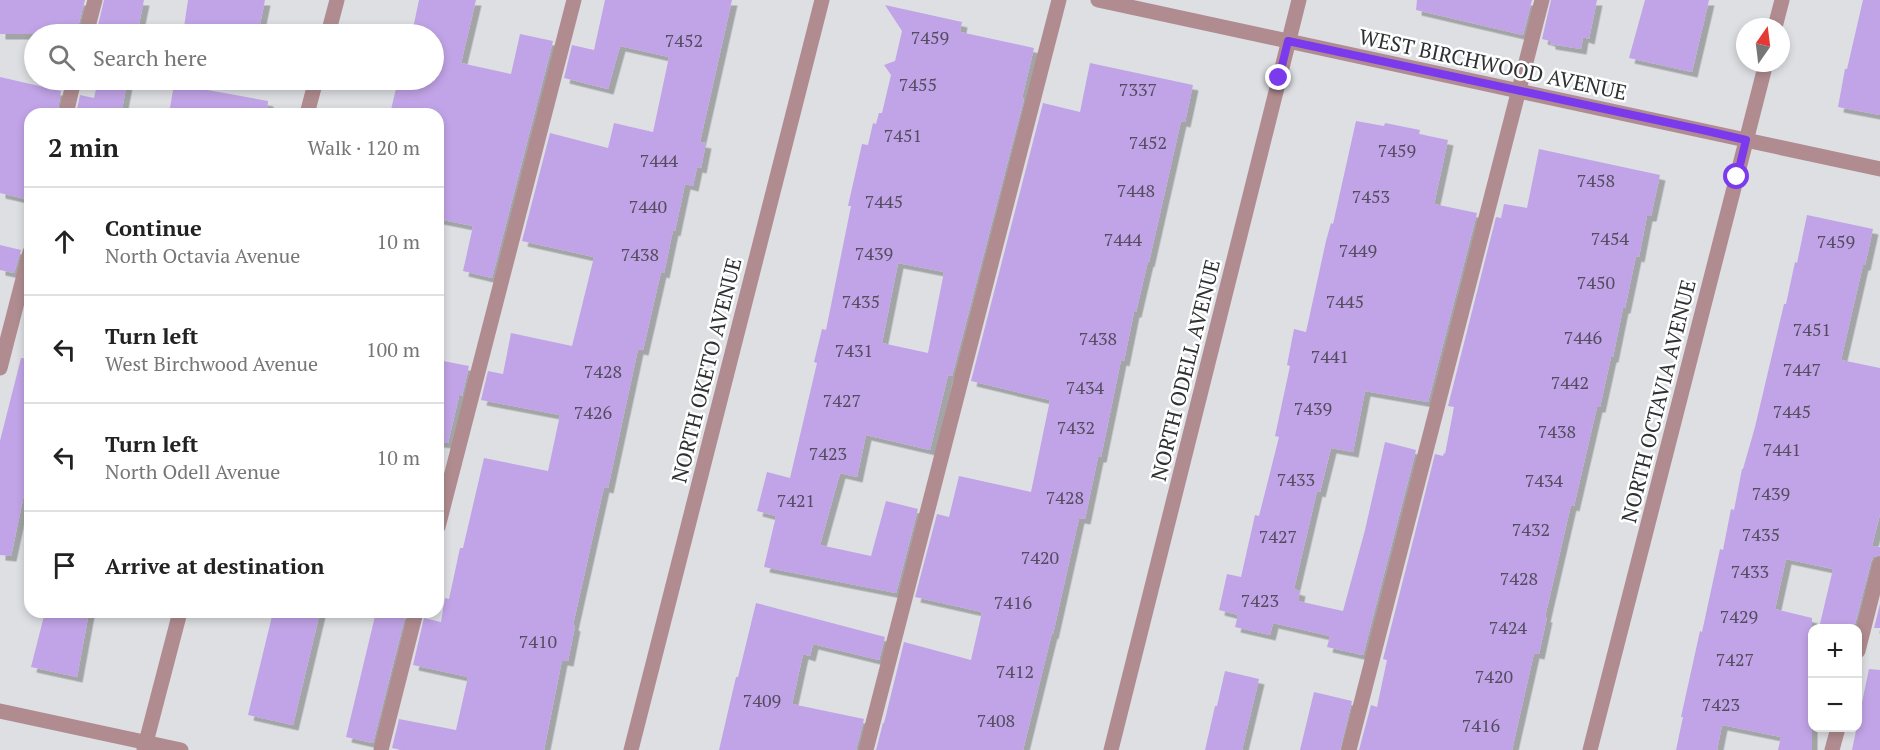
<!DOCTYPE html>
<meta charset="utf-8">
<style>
body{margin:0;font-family:"PT Serif",serif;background:#f2f2f2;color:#222}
.controls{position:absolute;right:18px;bottom:18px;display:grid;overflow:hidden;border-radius:12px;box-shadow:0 3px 9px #0003}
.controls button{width:54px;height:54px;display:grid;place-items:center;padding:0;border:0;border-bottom:2px solid #e0e0e0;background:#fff;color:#222;font:30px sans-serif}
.compass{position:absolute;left:1736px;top:18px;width:54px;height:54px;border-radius:50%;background:#fff;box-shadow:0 3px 9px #0003;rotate:14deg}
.stop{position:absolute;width:18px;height:18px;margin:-14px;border:4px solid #7c3aed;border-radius:50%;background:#fff}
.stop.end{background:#7c3aed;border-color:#fff;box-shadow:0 2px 6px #0008}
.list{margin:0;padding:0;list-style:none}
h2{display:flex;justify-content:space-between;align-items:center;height:78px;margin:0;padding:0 24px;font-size:26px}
h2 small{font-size:20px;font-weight:400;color:#767676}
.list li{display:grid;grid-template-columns:39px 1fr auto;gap:18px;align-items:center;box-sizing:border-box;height:108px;padding:0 24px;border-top:2px solid #e0e0e0}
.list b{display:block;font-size:22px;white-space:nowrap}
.list p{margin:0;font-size:20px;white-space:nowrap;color:#767676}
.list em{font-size:20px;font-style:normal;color:#767676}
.icon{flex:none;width:33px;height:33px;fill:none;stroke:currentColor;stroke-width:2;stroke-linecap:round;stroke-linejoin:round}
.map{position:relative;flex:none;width:1880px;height:750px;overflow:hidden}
.search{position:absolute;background:#fff;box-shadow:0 3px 9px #0003;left:24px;top:24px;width:420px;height:66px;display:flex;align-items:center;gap:15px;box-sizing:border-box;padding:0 21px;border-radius:33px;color:#767676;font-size:22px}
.panel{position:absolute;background:#fff;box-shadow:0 3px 9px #0003;left:24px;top:108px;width:420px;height:510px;border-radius:18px}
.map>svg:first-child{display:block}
</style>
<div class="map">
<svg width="1880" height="750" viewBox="0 0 1880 750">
<defs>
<filter id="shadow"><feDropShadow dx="5.5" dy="5.5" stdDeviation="0" flood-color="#0004"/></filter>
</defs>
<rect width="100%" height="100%" fill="#dddfe3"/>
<g fill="#c1a4e7" fill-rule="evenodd" filter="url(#shadow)">
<polygon points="0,0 85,0 76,34 0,34"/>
<polygon points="104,0 144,0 137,34 96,34"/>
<polygon points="188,0 265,0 258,34 183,34"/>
<polygon points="419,0 476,0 461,63 511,74 520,34 553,41 492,278 463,271 473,226 438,219 438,114 390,114 398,80 434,80 434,34 412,33"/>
<polygon points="605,0 732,0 700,142 706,143 701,168 697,167 693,186 685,184 675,231 673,230 664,273 661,272 643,350 638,349 608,488 604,487 573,625 575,626 568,661 562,660 544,750 402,750 392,748 399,719 456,730 468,677 413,665 424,618 441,622 445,598 449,599 460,548 463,548 484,458 548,471 560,415 481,400 488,371 503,374 511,333 572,346 594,257 522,241 550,133 608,148 614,123 653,132 669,57 620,46 608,89 564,78 572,45 594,50"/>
<polygon points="1417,0 1532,0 1523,35 1416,10"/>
<polygon points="1551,0 1597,0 1589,39 1583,37 1581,49 1550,44 1550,41 1542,39"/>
<polygon points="1645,0 1709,0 1692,72 1629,58"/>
<polygon points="1863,0 1880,0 1880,115 1838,107 1845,69 1847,69"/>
<path d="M 885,5 L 962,22 L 960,32 L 1034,48 L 1022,98 L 1024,99 L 952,376 L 948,375 L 930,450 L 866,435 L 857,477 L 840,473 L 820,545 L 871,556 L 886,501 L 918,509 L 896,593 L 764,567 L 776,516 L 757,511 L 767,472 L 790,478 L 817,363 L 814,362 L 822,329 L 826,330 L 851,206 L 848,206 L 862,144 L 868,145 L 873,123 L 876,124 L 879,113 L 882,113 L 891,75 L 884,65 L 895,61 L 902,31 ZM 898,263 L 944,272 L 928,353 L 882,343 Z"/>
<polygon points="1090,63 1193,85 1185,122 1181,121 1149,262 1148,261 1136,312 1134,312 1124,361 1121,360 1101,457 1098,457 1085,519 1079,518 1053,634 1052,633 1023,750 876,750 883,723 884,723 904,642 971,660 982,612 915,597 937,514 949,517 959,476 1031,492 1050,400 971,381 1043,103 1080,112"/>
<polygon points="0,77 61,91 57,114 30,114 30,200 0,193"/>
<polygon points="98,80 127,83 121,114 76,114 80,95 94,98"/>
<polygon points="174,84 268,101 267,114 169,114"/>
<polygon points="1356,121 1384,126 1385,123 1420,130 1419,134 1448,140 1434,204 1477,213 1428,402 1365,391 1353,452 1331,448 1320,492 1317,491 1294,589 1300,591 1298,601 1343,611 1365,530 1385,442 1416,450 1363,655 1327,647 1330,636 1273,623 1270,635 1235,627 1238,615 1219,610 1227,574 1241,577 1255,515 1259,516 1279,437 1275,436 1290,366 1287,365 1294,329 1306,332 1326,241 1331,223 1333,224"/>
<polygon points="1539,149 1660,175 1651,216 1647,216 1639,257 1636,256 1625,308 1623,308 1613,357 1611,357 1600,407 1597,407 1574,506 1571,505 1545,617 1547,617 1539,654 1534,653 1512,750 1359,750 1371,705 1377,707 1387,660 1383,659 1435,454 1443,456 1444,453 1445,454 1454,407 1448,406 1496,217 1501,218 1504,204 1527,208"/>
<polygon points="1807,215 1873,229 1865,265 1863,265 1841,360 1880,368 1880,514 1872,546 1880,547 1880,555 1873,557 1871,562 1854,628 1819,628 1833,569 1786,559 1775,609 1812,618 1812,750 1778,750 1781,737 1722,725 1717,750 1676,750 1683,717 1681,717 1700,631 1702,632 1720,549 1723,550 1731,509 1734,510 1742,469 1743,469 1755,427 1784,304 1786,304 1795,262 1797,263"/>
<polygon points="0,245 21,250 14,273 0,270"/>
<polygon points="21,358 30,359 30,466 11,556 0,555 0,441"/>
<polygon points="438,360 469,366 462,396 459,396 448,443 438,442"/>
<polygon points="756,603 885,637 879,660 813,644 810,656 803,654 792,704 864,719 856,750 719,750 736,677 738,677"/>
<polygon points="1880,604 1880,628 1874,628"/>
<polygon points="45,612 89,612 77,677 31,667"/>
<polygon points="273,612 320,612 293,725 248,715"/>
<polygon points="376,612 406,613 373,743 346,737"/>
<polygon points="1869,669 1880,670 1880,750 1852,750"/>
<polygon points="1225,671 1259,679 1242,750 1205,750 1215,706 1217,706"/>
<polygon points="1314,692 1352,701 1340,750 1300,750"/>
</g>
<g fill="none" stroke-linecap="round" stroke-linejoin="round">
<g stroke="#b08c90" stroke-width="15">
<polyline points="1098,0 1880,169"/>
<polyline points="1775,27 1782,0"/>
<polyline points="86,34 95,0"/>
<polyline points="328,34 337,0"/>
<polyline points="66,114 74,80"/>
<polyline points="307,114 316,80"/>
<polyline points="0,368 30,252"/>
<polyline points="438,527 574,0"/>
<polyline points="1858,651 1880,564"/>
<polyline points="0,711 181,750"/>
<polyline points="144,750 180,612"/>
<polyline points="381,750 416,612"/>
<polyline points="631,750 822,0"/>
<polyline points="866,750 1059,0"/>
<polyline points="1111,750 1299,0"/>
<polyline points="1349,750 1542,0"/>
<polyline points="1590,750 1766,63"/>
<polyline points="1832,750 1838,728"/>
</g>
</g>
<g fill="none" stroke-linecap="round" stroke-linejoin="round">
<polyline stroke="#7c3aed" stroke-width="8" points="1279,78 1288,41 1707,131 1746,140 1737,177"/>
</g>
<g text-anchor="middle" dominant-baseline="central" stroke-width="5" stroke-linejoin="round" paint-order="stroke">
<g font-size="18" fill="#544d5f">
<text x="930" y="37">7459</text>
<text x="684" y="40">7452</text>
<text x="918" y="84">7455</text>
<text x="1138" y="89">7337</text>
<text x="903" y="135">7451</text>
<text x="1148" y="142">7452</text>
<text x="1397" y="150">7459</text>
<text x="659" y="160">7444</text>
<text x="1596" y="180">7458</text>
<text x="1136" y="190">7448</text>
<text x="1371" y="196">7453</text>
<text x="884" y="201">7445</text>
<text x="648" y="206">7440</text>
<text x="1610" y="238">7454</text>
<text x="1123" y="239">7444</text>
<text x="1836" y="241">7459</text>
<text x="1358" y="250">7449</text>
<text x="874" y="253">7439</text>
<text x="640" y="254">7438</text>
<text x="1596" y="282">7450</text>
<text x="861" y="301">7435</text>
<text x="1345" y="301">7445</text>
<text x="1812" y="329">7451</text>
<text x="1583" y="337">7446</text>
<text x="1098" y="338">7438</text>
<text x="854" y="350">7431</text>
<text x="1330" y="356">7441</text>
<text x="1802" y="369">7447</text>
<text x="603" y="371">7428</text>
<text x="1570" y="382">7442</text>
<text x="1085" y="387">7434</text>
<text x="842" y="400">7427</text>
<text x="1313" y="408">7439</text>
<text x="1792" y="411">7445</text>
<text x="593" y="412">7426</text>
<text x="1076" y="427">7432</text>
<text x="1557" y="431">7438</text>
<text x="1782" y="449">7441</text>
<text x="828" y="453">7423</text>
<text x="1296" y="479">7433</text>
<text x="1544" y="480">7434</text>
<text x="1771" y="493">7439</text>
<text x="1065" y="497">7428</text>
<text x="796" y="500">7421</text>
<text x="1531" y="529">7432</text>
<text x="1761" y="534">7435</text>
<text x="1278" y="536">7427</text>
<text x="1040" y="557">7420</text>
<text x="1750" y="571">7433</text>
<text x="1519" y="578">7428</text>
<text x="1260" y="600">7423</text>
<text x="1013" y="602">7416</text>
<text x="1739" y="616">7429</text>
<text x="1508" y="627">7424</text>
<text x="538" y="641">7410</text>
<text x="1735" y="659">7427</text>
<text x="1015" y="671">7412</text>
<text x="1494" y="676">7420</text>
<text x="762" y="700">7409</text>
<text x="1721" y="704">7423</text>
<text x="996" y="720">7408</text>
<text x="1481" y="725">7416</text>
</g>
<g font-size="21" fill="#2f3032" stroke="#fff">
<text transform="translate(1493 64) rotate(12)">WEST BIRCHWOOD AVENUE</text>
<text transform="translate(706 370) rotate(-76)">NORTH OKETO AVENUE</text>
<text transform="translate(1185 370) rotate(-76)">NORTH ODELL AVENUE</text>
<text transform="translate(1658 401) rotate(-76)">NORTH OCTAVIA AVENUE</text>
</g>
</g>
</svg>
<div class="controls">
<button>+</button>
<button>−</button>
</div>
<svg class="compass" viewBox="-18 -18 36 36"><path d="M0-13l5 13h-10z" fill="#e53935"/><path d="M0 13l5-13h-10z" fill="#767676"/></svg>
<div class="stop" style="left:1737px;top:177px"></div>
<div class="stop end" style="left:1279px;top:78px"></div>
<div class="search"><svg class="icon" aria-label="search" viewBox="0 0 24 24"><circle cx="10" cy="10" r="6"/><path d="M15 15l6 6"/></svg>Search here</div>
<section class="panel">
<h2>2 min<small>Walk · 120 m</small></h2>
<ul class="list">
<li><svg class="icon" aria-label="ahead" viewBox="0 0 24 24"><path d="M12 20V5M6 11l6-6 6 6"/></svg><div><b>Continue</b><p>North Octavia Avenue</p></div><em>10 m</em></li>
<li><svg class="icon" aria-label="left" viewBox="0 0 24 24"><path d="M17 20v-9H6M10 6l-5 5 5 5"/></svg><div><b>Turn left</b><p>West Birchwood Avenue</p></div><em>100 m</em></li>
<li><svg class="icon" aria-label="left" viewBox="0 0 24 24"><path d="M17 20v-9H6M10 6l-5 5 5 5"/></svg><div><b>Turn left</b><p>North Odell Avenue</p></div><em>10 m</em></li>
<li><svg class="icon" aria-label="arrive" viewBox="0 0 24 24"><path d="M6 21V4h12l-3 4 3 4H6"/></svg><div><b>Arrive at destination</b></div></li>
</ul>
</section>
</div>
